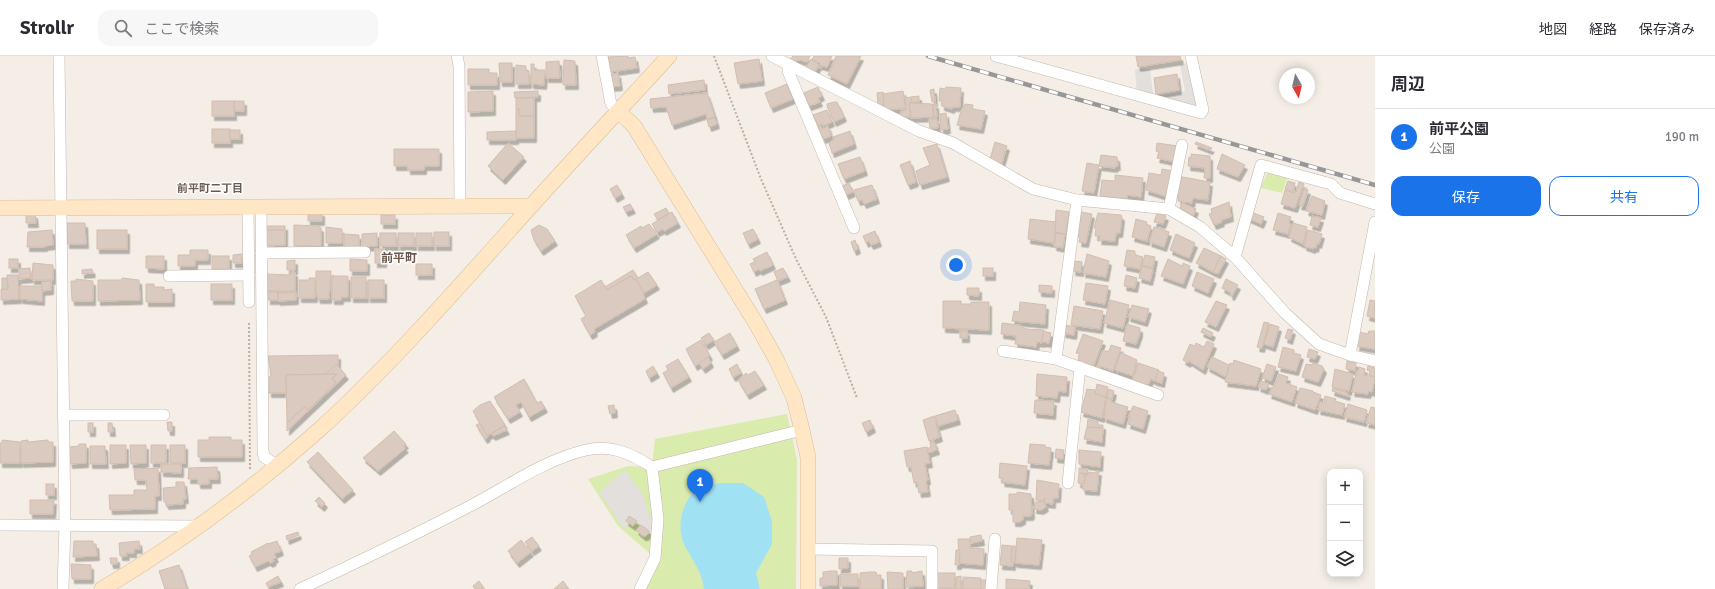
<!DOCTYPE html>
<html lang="ja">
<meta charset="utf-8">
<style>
body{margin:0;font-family:Signika,"Noto Sans JP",sans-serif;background:#f7f7f7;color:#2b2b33}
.controls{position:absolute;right:12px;bottom:12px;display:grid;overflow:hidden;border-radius:8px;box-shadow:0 2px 10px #0003}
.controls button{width:36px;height:36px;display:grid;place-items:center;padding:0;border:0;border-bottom:1px solid #e1e1e2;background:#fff;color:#2b2b33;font:20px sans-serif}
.compass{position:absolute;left:1279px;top:12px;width:36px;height:36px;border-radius:50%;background:#fff;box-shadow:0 2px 10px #0003;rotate:172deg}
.you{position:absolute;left:956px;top:209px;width:14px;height:14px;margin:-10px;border:3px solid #fff;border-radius:50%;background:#1a73e8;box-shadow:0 0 0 6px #1a73e833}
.badge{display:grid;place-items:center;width:26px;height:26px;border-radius:50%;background:#1a73e8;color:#fff;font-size:13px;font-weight:700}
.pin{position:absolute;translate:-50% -33px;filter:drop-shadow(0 1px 2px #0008)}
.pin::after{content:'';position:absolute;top:21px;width:14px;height:12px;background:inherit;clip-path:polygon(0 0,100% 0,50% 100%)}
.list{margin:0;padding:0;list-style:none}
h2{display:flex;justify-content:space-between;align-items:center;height:52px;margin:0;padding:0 16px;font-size:17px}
h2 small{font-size:13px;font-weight:400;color:#7c7c81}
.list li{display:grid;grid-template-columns:26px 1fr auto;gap:12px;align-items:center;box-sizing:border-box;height:56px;padding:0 16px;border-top:1px solid #e1e1e2}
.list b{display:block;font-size:15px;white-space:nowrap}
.list p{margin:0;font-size:13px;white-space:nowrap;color:#7c7c81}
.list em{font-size:13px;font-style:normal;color:#7c7c81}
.actions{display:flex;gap:8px;padding:12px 16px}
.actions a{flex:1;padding:9px 0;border:1px solid #1a73e8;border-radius:12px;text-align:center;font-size:14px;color:#1a73e8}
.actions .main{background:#1a73e8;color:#fff}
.icon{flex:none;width:22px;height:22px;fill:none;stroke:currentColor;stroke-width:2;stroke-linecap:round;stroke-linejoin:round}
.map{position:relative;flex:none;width:1375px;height:533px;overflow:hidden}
header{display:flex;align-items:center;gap:24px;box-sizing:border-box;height:56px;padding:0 20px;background:#fff;border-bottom:1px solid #e1e1e2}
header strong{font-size:19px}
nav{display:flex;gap:22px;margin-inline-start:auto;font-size:14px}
.search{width:280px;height:36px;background:#f7f7f7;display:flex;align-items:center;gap:10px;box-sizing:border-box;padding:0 14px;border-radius:12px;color:#7c7c81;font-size:15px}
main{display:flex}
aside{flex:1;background:#fff}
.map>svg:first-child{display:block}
</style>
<header>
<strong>Strollr</strong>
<div class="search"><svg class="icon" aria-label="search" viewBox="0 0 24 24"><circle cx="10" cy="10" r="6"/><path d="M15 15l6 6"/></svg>ここで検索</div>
<nav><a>地図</a><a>経路</a><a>保存済み</a></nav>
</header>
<main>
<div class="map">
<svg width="1375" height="533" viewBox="0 0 1375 533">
<defs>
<filter id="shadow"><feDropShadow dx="2.5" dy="4.5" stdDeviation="0" flood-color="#0004"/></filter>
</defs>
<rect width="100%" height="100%" fill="#f4eee7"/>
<g fill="#daebae">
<polygon points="1269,115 1288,121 1282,137 1261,132 1266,119"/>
<polygon points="787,358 797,404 796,533 640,533 655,502 618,470 588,423 628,410 652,411 655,383"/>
</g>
<g fill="#e2dfdc">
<polygon points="1189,7 1197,52 1137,39 1135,13 1150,13 1153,38 1163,39 1185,35 1180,9"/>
<polygon points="625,414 642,438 654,470 653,479 634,464 624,473 599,436"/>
</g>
<path fill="#a1e1f4" d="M 720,427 L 743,427 L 764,441 L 772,465 L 772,488 L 756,517 L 760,533 L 704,533 C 702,514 692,505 684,488 C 676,471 682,442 699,433 C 705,430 713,429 720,427 Z"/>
<g fill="#dacabf" stroke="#d2beaf" filter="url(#shadow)">
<polygon points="628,0 628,2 635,1 637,12 610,16 608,1"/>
<polygon points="793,0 810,0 807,6 797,3 796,7 790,4"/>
<polygon points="814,0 832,0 827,11 819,9 820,7 812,4"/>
<polygon points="836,0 861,0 847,28 828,19"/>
<polygon points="1136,0 1180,0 1181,4 1138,11"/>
<polygon points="759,3 762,25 738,28 734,7"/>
<polygon points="811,3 819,9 815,16 806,12"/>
<polygon points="564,4 575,5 576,29 563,29"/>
<polygon points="559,5 560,22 546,22 546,6"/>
<polygon points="499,7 512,7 512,26 500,26"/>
<polygon points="531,8 534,8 534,14 545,14 544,29 531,28"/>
<polygon points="516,9 526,10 526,15 529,15 529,28 516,28"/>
<polygon points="468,13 489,13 489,17 497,17 497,29 468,29"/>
<polygon points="618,17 620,30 611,31 609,19"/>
<polygon points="1177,18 1179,34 1156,38 1154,22"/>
<polygon points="704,24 705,34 669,38 668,29"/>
<polygon points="787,28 793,43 771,52 765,37"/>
<polygon points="818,31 822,40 818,42 820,46 809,50 804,37"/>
<polygon points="946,31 961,32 960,51 952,51 952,53 942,50 942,45 939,45 940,32 945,33"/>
<polygon points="934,33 935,46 932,46 930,34"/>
<polygon points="493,35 493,55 468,56 468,36"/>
<polygon points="538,35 538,41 515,42 514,36"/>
<polygon points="903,35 906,53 884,53 883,38"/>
<polygon points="883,36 884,49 878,49 877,37"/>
<polygon points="707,37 715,61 707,63 706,58 672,69 666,51 651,52 650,43"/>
<polygon points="919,40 919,46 912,47 911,41"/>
<polygon points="911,41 910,61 901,61 901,55 906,54 905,42"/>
<polygon points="516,42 534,42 534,60 519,60 519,53 516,53"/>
<rect x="212" y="45" width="22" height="15"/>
<polygon points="234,45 244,45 244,55 235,55"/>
<polygon points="834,46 837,46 844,61 834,66 827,50 827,48"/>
<polygon points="909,47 932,48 934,61 911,62"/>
<polygon points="933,48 936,48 937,61 934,61"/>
<polygon points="965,48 973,49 972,53 985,55 981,73 957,69 961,55"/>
<polygon points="516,53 519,53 519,60 534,60 534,82 516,82"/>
<polygon points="827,54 832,66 823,70 822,68 818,70 813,59"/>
<polygon points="946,57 948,73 941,74 940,58"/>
<polygon points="715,62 717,68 709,71 707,64"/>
<polygon points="929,63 937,63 938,72 930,72"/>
<polygon points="821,70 822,73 828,70 831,80 823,83 818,71"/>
<rect x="212" y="73" width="18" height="14"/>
<rect x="230" y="74" width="10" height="9"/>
<polygon points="516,75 516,84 487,84 487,76"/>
<polygon points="850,75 854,88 832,97 829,87 834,83 833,81"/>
<polygon points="995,86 1007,90 1001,110 990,103"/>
<polygon points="1196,86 1212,92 1210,94 1195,88"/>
<polygon points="508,87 524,101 503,124 488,110"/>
<polygon points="1157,87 1178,90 1175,106 1157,102 1159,96 1156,95"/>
<polygon points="937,88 947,121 920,129 916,115 930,109 923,92"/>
<polygon points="394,93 439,93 439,110 424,110 424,114 408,114 408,110 394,110"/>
<polygon points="1191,98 1210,100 1210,122 1204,122 1205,112 1188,110 1189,101 1191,102"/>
<polygon points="1222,98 1245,109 1238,121 1217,113"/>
<polygon points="1101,99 1117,101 1118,110 1116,110 1115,112 1099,110"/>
<polygon points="860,101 865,115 844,123 838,108"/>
<polygon points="910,105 916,126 908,129 900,109"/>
<polygon points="1087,107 1099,109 1094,137 1082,135"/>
<polygon points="1162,113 1173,115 1168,141 1146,134 1149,117 1161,119"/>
<polygon points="1115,119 1143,122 1141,141 1127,139 1127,143 1100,140 1102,124 1115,125"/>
<polygon points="1177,120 1210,126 1208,144 1193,142 1192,147 1178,145 1179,139 1175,138"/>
<polygon points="1288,125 1295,127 1293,136 1285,133"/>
<polygon points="1299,126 1304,128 1295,152 1281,148 1285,134 1294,137 1294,135 1296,136"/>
<polygon points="849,127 853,136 846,139 842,130"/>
<polygon points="617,129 622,138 615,142 610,133"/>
<polygon points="872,129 877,143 864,148 862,144 858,145 854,134"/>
<polygon points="1304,133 1308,134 1303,150 1299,149"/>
<polygon points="1312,140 1325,145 1322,159 1306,155"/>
<polygon points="1229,146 1231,161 1221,164 1222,166 1214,169 1209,158 1212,157 1211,153"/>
<polygon points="1182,147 1196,153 1193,160 1180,152"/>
<polygon points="630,148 633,153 626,156 623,151"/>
<polygon points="666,152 669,157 658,164 654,158"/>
<polygon points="1056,154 1069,156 1066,178 1055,176"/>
<polygon points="322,156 322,165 308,165 308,157"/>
<polygon points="672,156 678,167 664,175 663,173 657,176 652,168"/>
<polygon points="1081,156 1092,158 1086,187 1079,186 1080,181 1078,181"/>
<polygon points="1251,156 1264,161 1261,168 1248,162"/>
<polygon points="1098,157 1121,159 1122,161 1120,177 1116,177 1115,185 1099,184 1100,180 1095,180 1096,172 1094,172"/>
<polygon points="1157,157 1166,160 1163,168 1154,166"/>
<polygon points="1278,157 1291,161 1289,167 1291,168 1288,178 1273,174"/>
<polygon points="26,158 35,158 36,167 26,167"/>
<rect x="381" y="159" width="14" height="9"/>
<polygon points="1312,160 1321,162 1318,171 1310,169"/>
<polygon points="1030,163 1056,166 1054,187 1028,183"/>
<polygon points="1136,163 1147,166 1146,168 1151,170 1147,185 1132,181"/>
<polygon points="67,167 85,167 86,188 67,188"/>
<polygon points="1293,167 1307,171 1303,188 1289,181"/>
<polygon points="649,168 657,178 634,192 626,179 641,170 642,172"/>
<polygon points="294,169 319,170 321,172 321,190 294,190"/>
<polygon points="539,169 547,173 555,185 541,195 534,184 531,174"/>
<rect x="266" y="170" width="19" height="4"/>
<polygon points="326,171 342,173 342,187 326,187"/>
<polygon points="1154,171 1164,173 1164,174 1169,176 1164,191 1149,186"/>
<polygon points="753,173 758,183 748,188 743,177"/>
<polygon points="52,174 53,189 45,190 45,191 27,191 28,176"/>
<rect x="97" y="174" width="30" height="19"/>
<polygon points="266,174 285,174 285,189 266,190"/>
<polygon points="1308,174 1322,178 1319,188 1317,187 1316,192 1314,191 1313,193 1304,190"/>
<polygon points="875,175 879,186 871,189 869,185 866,187 863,180"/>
<rect x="434" y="176" width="15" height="14"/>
<polygon points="377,177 377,190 362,191 362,178"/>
<rect x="380" y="177" width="16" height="13"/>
<rect x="398" y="177" width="16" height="13"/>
<rect x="416" y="177" width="16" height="13"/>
<polygon points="1056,177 1065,178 1063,192 1054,190"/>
<polygon points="344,178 359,179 359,190 344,191"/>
<polygon points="1176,178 1195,187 1189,202 1170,194"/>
<polygon points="855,184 858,193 854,195 851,186"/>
<polygon points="1204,192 1221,200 1213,216 1196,207"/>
<rect x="375" y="193" width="9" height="14"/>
<polygon points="190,194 208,194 208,204 195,204 195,210 178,210 178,199 190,199"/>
<polygon points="1127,194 1135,195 1135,199 1143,201 1140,213 1124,210"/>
<polygon points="767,196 773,209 760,215 759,213 754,216 750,208 755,206 753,203"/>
<polygon points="242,198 242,207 233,207 233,199"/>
<polygon points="1087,198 1109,205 1106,221 1083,217"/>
<polygon points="1145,199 1155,201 1153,212 1142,209"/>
<polygon points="146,200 164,200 164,213 146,212"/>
<rect x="212" y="200" width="17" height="13"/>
<polygon points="1221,200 1226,203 1218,218 1213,216"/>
<rect x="9" y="203" width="9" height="9"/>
<polygon points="350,203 367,204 367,215 350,215"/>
<polygon points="1168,203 1182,210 1183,207 1190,210 1183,228 1161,220"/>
<polygon points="295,204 295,214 287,214 287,205"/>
<polygon points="1074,205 1082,206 1081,216 1073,215"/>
<polygon points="33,207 53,209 53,224 32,224"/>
<rect x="416" y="208" width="16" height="11"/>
<polygon points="1142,210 1153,213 1150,225 1139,222"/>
<polygon points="30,212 31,222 19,223 19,213"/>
<polygon points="783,212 788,221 778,225 774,216"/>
<rect x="983" y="212" width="10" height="8"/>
<polygon points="92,213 93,217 82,218 82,214"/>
<polygon points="633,214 638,222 648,216 657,229 644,237 636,223 634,224 631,220 607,234 605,231"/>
<polygon points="316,215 331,215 329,243 318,243 316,235"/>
<polygon points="291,216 295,216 295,235 266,235 266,218 291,219"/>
<polygon points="1197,216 1214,223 1208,237 1192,230"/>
<polygon points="7,219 18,219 19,243 1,244 1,233 8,233"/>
<polygon points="1126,219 1137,222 1135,232 1124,230"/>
<polygon points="332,220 348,220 348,241 341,241 341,244 332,244"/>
<polygon points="631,220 634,224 636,223 644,237 643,238 645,243 594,273 595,276 590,279 581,263 586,260 575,240 601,224 607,234"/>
<rect x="351" y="221" width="15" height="21"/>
<polygon points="2,222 7,222 8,233 2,233"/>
<polygon points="122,222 139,224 140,244 98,245 98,224 122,224"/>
<polygon points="309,222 315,222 315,242 299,242 299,224 309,224"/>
<polygon points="76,223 93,225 93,245 72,245 71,225 76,225"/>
<polygon points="1226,223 1238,229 1232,240 1230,239 1231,237 1222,232"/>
<rect x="368" y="224" width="16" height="18"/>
<polygon points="777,224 785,244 764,253 755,233"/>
<polygon points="51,225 51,234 42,235 42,226"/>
<polygon points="1086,227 1108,230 1105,248 1083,244"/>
<polygon points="146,228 154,228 154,231 164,231 164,234 172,233 172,246 146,246"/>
<rect x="211" y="228" width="21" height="16"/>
<polygon points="1039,229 1052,230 1052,237 1039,236"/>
<polygon points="20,230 42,230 42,245 20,243"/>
<polygon points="967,232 979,232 979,240 967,239"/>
<rect x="268" y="236" width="10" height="8"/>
<polygon points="296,236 296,244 278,245 278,237"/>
<polygon points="1110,244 1129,249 1123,272 1104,267"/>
<polygon points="1370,244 1375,245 1375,262 1367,260"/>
<polygon points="943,245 961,245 961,248 971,248 971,246 989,246 989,274 943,272"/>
<polygon points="1216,245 1227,249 1216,271 1205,266"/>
<polygon points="1020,246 1046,249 1045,268 1012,265 1014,255 1019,256"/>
<polygon points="1132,249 1149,253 1145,266 1128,261"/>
<polygon points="1074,250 1103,255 1100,273 1071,269"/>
<polygon points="1264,266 1269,267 1262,292 1257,291"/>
<polygon points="1002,267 1019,269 1026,273 1044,274 1042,287 1037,286 1036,291 1015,288 1016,280 1001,278"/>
<polygon points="1127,268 1140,272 1140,277 1136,288 1123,285"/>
<polygon points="1270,268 1279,271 1273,291 1264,288"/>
<polygon points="1065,269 1075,271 1074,279 1063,277"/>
<polygon points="1203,272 1213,277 1211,281 1201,276"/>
<polygon points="1288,273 1293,274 1290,284 1285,282"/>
<rect x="960" y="275" width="7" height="7"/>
<polygon points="1043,275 1051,277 1049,287 1042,286"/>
<polygon points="1369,275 1375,275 1375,293 1357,290 1359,276 1368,278"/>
<polygon points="709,277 714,284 706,289 701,282"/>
<polygon points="730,277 737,290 722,299 714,286"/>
<polygon points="1083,278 1103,285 1093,312 1083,308 1083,306 1078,304 1080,298 1076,297"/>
<polygon points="701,284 710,300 695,310 686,293"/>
<polygon points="1207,285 1214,288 1203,314 1189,305 1188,307 1183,304 1190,288 1195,290 1196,287 1204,291"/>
<polygon points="1111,289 1121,292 1113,315 1100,310 1098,314 1096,313 1102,295 1109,295"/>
<polygon points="1283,291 1294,294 1294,297 1301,299 1296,315 1278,311"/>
<polygon points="1309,293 1318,296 1315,303 1307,301"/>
<polygon points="1122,297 1137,304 1133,320 1115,314 1120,298"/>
<polygon points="338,299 338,311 336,308 326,318 286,319 287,337 269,337 269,321 271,319 268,300"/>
<polygon points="708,301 711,307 703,313 699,307"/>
<polygon points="1212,301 1229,309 1226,321 1207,311"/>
<polygon points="678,303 689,321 671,332 663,317 668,314 666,310"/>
<polygon points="1234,304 1261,313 1256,330 1225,326 1230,307 1233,308"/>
<polygon points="1347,305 1356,307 1355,315 1346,313"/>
<polygon points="1138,307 1159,314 1155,325 1151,323 1148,329 1132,326"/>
<polygon points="1313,307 1322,310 1324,313 1318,326 1302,321 1306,308 1312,309"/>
<polygon points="336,308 346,319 287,375 287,367 305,350 308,354 336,327 332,322 337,318 326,318"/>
<polygon points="737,308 741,317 733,321 729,313"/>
<polygon points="1267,308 1276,311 1271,325 1262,322"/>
<polygon points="653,310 657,317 649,322 646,315"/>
<polygon points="1368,310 1375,312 1375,321 1369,319 1370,315 1367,314"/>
<polygon points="1359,311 1365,313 1364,319 1375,321 1372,336 1369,335 1368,338 1352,336 1357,314 1358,315"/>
<polygon points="1335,313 1353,318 1349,335 1332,331"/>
<polygon points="755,315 764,329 747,339 738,324 746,317 748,319"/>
<polygon points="1158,315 1164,317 1162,327 1155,325"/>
<polygon points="337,318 332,322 336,327 308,354 305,350 287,367 286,319"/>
<polygon points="1037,318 1067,321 1066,336 1058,335 1057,342 1036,340"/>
<polygon points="1279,318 1288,321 1286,327 1297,331 1292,346 1269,338 1272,331 1274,331"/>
<polygon points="524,323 537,347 541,345 545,352 529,361 521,346 516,349 520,356 508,363 494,341"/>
<polygon points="1261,325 1269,328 1266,334 1258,331"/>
<polygon points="1097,328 1108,331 1106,341 1095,338"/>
<polygon points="1300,332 1313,335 1313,336 1321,339 1315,354 1295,347"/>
<polygon points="1333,332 1348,337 1347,340 1332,335"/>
<polygon points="1087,333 1095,334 1095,338 1106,341 1102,362 1081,356"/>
<polygon points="1109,333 1114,335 1112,343 1106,342"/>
<polygon points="1325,340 1336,343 1335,345 1345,348 1342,359 1318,354 1320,346 1324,347"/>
<polygon points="1106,342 1112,343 1111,346 1128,351 1123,368 1104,362"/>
<polygon points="1035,344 1054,345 1053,359 1034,357"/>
<polygon points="490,345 505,369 487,380 473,355 480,349"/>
<polygon points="1348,348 1367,354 1364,366 1344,361"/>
<polygon points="614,349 615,357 610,358 608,350"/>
<polygon points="1133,350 1148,355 1143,373 1128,368 1130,361 1128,361"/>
<polygon points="1371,351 1375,352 1375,369 1366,367"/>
<polygon points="955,354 958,364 938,370 935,360"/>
<polygon points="934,360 940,381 929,385 923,364"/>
<polygon points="1088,363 1098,366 1098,369 1103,369 1103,372 1087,371"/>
<polygon points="870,364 873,372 866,376 862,367"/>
<polygon points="167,366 172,366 172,375 168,375"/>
<rect x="88" y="367" width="5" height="9"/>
<polygon points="108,367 112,367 113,376 108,376"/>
<polygon points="480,367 488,381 485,383 476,369"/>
<polygon points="504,370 507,374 493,380 491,378"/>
<polygon points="1087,371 1103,372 1102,386 1084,383"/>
<polygon points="394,375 406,388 403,390 406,392 378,415 363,402"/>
<polygon points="209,381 231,381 231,384 242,384 242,401 198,401 198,384 209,384"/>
<polygon points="2,384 20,386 20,407 0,407 0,387 2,387"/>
<polygon points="28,384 28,386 48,384 48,386 53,386 53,406 21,407 21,385"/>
<polygon points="934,385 937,394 928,397 927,393 931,391 930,387"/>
<polygon points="79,388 86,388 86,407 70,408 69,391 79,390"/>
<polygon points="1030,388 1045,389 1045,391 1051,392 1049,409 1028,407"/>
<polygon points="110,389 126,389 126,407 110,408"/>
<polygon points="130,389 146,389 146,407 131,408"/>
<rect x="151" y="389" width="15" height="18"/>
<rect x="170" y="389" width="15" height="18"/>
<polygon points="90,390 105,390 106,408 90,408"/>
<polygon points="927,391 930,407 925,408 928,424 926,425 928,436 919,437 917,426 914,427 911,411 907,411 904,395"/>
<polygon points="1056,393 1064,394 1063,403 1055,402"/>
<polygon points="1079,394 1101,396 1100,411 1079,408"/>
<polygon points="318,396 353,434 342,443 307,406"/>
<polygon points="1000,407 1027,410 1025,429 1002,426 1003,423 999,422"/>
<polygon points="161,408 181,408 181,417 161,416"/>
<polygon points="217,411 218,423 209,423 209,428 198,428 198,423 188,423 189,412"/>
<polygon points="158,412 159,440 155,440 155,453 110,454 109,439 134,439 134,434 147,434 146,424 135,424 134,413"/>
<polygon points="1079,412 1088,413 1087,418 1079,417"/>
<polygon points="1096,415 1099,415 1097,435 1083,434 1082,427 1084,428 1085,418 1088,419 1088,416 1096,417"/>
<polygon points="1079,417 1085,418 1084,428 1078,427"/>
<polygon points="1037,424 1059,428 1058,442 1053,442 1053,448 1044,447 1045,442 1043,445 1036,444"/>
<polygon points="176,426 184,426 186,443 183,443 183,448 166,449 166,446 164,446 163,432 176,431"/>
<rect x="46" y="428" width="8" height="11"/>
<polygon points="1017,436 1031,438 1032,458 1031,460 1023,460 1023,464 1019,466 1013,466 1013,454 1009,454 1009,438 1017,438"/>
<polygon points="319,441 325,447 322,451 315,445"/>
<polygon points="30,444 54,444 53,458 30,458"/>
<polygon points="1035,446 1044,446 1046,451 1041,454 1034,453"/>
<polygon points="629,460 637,465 633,470 626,465"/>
<polygon points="641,469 648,474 649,476 646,480 643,480 636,474"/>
<polygon points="298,476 299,479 287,484 286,480"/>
<polygon points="981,479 982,485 971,487 970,481"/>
<polygon points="532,481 539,490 532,495 525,486"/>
<polygon points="1017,482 1042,484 1039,509 1015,507"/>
<polygon points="958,483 970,483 970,492 984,493 983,509 959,507"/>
<polygon points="521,484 531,496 517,507 508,495"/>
<polygon points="74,485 93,485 93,488 96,488 97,500 73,501"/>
<polygon points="139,485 140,493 134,493 134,497 126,497 127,500 120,500 119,487"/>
<polygon points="277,485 281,495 274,498 276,502 273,503 274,505 270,507 268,505 255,511 249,500 252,498 251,496 268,487 268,488"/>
<polygon points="1002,489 1012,490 1011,506 1013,506 1013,510 1000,509"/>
<polygon points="1012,490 1016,490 1015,506 1011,506"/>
<polygon points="956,494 960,494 959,509 955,509"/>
<polygon points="110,502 117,502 117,508 111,508"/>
<polygon points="839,502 848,502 848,512 839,513"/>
<polygon points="71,508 91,509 91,523 72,523"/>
<polygon points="179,509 187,533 165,533 159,515"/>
<polygon points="830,515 837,515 837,529 820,530 820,522 823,522 823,516"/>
<polygon points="907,515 912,515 912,517 922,515 923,530 906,531"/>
<polygon points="869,516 876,516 877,519 881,519 881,533 860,533 860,517"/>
<polygon points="887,516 903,517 903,533 888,533"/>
<rect x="937" y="517" width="18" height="15"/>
<rect x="840" y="518" width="18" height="12"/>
<polygon points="278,520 281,526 268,531 266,527"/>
<polygon points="961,520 961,533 956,533 956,521"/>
<polygon points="963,521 981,522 981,533 963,533"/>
<polygon points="1006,523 1030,525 1029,533 1006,533"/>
<rect x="981" y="524" width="5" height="9"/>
<polygon points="479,525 485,533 475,533 473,530"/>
<polygon points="563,525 569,533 554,533"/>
</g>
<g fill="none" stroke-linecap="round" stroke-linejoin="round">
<g stroke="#c3b7ac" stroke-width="12">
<g id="street">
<polyline points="59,0 65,469 63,533"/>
<polyline points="457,0 459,10 460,149"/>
<polyline points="602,0 611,48 618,55"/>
<polyline points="772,0 919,75 953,87 1033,133 1077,144 1169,153 1200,171 1235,201 1285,257 1319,288 1350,299 1375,305"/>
<polyline points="996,0 1201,57 1203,54 1191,0"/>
<polyline points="788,8 788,15 854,172"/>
<polyline points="248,150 249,246"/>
<polyline points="261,150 263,394 264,401 277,409"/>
<polyline points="1169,153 1182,89"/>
<polyline points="261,197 365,196"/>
<polyline points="1235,201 1261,109 1331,128 1340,137 1375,148"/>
<polyline points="169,220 249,219"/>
<polyline points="1003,295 1056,303 1158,339"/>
<polyline points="1350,299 1375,166"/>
<polyline points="1056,303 1077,144"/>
<polyline points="63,359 164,359"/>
<polyline points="1068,427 1080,311"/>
<polyline points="0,469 199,470"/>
<polyline points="808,493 932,495 932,533"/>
<path d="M 300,533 C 358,506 415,479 472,449 C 510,429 544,404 586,394 C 611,388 632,398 652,411 L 802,374"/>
<polyline points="640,533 655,502 658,463 652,411"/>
<polyline points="991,533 995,483"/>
</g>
</g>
<g stroke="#dabc97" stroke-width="16">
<g id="secondary">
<polyline points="618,55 634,70 757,269 776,303 794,342 802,374 808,401 808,533"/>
<polyline points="0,152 531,150"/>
<path d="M 102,533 C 180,487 253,433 320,373 C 387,312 447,244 507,177 C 560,117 615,59 669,0"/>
</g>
</g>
<g stroke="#c3ad9a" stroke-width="2" stroke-dasharray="2 2" stroke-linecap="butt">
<polyline points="714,0 761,123 796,203 826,261 857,342"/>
<polyline points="249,267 250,415"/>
</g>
<use href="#street" stroke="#fff" stroke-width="11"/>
<use href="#secondary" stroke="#ffe7c6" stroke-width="15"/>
<g stroke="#979797" stroke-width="4.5">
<polyline id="rail" points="928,0 1375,129"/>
</g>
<use href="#rail" stroke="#fff" stroke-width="3" stroke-dasharray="9" stroke-linecap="butt"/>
</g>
<g text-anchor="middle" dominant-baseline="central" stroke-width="3" stroke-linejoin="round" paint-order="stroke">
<g font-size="11" font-weight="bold" fill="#6b594c" stroke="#fff">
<text x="210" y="132">前平町二丁目</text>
</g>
<g font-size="12" font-weight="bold" fill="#6b594c" stroke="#fff">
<text x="399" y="202">前平町</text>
</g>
</g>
</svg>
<div class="controls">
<button>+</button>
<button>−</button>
<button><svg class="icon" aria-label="layers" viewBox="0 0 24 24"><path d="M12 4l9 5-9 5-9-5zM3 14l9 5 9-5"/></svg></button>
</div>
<svg class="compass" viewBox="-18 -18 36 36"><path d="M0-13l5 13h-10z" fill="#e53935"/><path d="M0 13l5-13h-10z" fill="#7c7c81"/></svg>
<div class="you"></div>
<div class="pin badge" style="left:700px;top:446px">1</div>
</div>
<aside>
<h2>周辺<small></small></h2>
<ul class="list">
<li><span class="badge">1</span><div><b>前平公園</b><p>公園</p></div><em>190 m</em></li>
</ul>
<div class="actions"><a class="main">保存</a><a>共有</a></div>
</aside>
</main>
